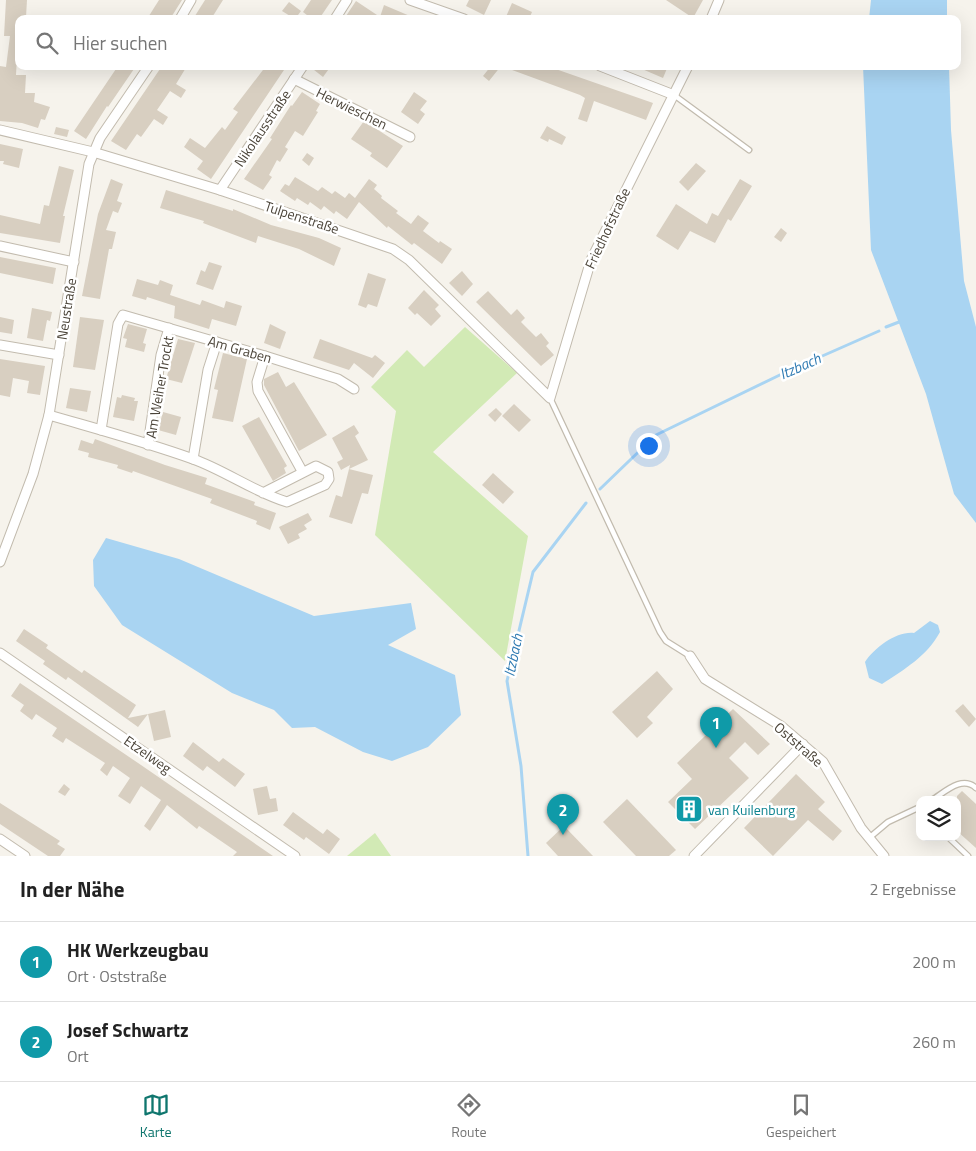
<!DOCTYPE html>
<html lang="de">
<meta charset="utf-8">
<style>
body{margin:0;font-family:"Titillium Web",sans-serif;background:#f2f2f2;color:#222}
.controls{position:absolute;right:15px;bottom:15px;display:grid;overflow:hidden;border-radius:10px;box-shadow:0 5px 20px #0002}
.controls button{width:45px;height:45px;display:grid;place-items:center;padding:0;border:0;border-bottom:1px solid #e0e0e0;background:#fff;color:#222;font:25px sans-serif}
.you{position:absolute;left:648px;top:445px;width:18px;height:18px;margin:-12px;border:4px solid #fff;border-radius:50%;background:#1a73e8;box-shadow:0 0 0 8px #1a73e833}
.badge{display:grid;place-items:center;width:32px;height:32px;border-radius:50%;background:#0f766e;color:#fff;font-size:16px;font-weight:700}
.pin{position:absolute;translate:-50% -41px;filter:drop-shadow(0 1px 2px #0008)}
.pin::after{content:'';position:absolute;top:26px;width:18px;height:15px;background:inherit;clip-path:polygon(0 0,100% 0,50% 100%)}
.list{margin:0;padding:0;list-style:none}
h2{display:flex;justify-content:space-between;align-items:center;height:65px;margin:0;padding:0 20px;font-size:21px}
h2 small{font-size:16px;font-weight:400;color:#767676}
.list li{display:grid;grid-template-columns:32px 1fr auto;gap:15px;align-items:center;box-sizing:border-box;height:80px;padding:0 20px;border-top:1px solid #e0e0e0}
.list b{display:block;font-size:19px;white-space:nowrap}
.list p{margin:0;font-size:16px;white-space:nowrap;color:#767676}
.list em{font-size:16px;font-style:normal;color:#767676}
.icon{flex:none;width:28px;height:28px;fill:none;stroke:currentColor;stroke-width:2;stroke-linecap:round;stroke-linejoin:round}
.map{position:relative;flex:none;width:976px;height:856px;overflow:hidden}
.search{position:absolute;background:#fff;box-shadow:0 5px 20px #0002;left:15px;right:15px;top:15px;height:55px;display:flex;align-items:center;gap:12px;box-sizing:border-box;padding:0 18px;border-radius:10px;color:#767676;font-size:19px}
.sheet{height:225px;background:#fff}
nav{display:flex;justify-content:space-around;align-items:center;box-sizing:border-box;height:70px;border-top:1px solid #e0e0e0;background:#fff;font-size:14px;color:#767676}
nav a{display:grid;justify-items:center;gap:2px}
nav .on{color:#0f766e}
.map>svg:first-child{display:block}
</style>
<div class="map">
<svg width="976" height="856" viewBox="0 0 976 856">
<rect width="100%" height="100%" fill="#f6f3ec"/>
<g fill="#d2eab5">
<polygon points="465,327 517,373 433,452 528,536 505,661 375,535 396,411 371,387 407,350 424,367"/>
<polygon points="375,833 391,856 347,856"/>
</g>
<g fill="#a9d4f2">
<polygon points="871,0 947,0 947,19 869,19"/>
<polygon points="863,66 949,66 951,130 964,281 976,327 976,523 954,494 926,394 871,250"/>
<polygon points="106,538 179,559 314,616 411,603 416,629 388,645 455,675 461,715 428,747 392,761 363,752 315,727 292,728 274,710 232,693 122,625 94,586 93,560"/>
<path d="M 930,621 L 938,625 L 940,632 C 927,656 905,669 882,684 L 869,678 L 865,662 C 875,647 897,631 914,633 Z"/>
</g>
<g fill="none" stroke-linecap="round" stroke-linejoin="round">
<g stroke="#a9d4f2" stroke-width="3">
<polyline points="886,327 899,322"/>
<polyline points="600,489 656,435 786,372 879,331"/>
<polyline points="528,856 521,766 507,681 533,572 586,503"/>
</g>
</g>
<g fill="#d8cfc1">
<polygon points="6,0 27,0 26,17 19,19 16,75 26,75 25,93 35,93 34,102 50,107 45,120 41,119 38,128 22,123 0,121 0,66 6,67 10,36 4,36"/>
<polygon points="159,0 182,0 170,19 147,19"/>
<polygon points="205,0 223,0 211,19 193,19"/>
<polygon points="311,0 332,0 319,19 312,19 303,12"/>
<polygon points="469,0 491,0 484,15 466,6"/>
<polygon points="666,0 703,0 693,18"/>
<polygon points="356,1 380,17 384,5 417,19 344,19"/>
<polygon points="289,2 301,11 295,19 282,11"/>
<polygon points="512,3 532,12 529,19 505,19"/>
<polygon points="118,66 136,66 108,107 107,106 86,139 74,131"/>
<polygon points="162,66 187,66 176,84 186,90 181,98 170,91 157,110 168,117 163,125 154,119 141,137 137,134 126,150 111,141"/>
<polygon points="266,66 279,66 284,70 211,179 197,169 203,161 184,147 190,138 205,148 222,127 225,130 238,112 233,109"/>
<polygon points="309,66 331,66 323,77"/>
<polygon points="491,66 547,66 653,103 646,120 594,101 587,122 578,119 585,98 580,95 501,66 489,81 483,76"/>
<polygon points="635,66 668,66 663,78"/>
<polygon points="302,92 320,104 316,111 318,112 303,136 295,131 285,147 288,149 280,162 277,160 269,175 272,177 263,190 244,179 272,139 270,138 291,105 292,106"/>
<polygon points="414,92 427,101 420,110 425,114 418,124 401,112"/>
<polygon points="364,121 403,146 387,168 370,156 372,153 351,139"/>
<polygon points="547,126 566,137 562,145 549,139 548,142 540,138"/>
<polygon points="56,127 69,130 67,137 54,134"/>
<polygon points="0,144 23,149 19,168 3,164 4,161 0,161"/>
<polygon points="307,153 314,158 309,166 302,160"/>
<polygon points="696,163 706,171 688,191 679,182"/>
<polygon points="59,166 74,170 63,216 65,216 60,243 0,233 0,215 40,224 44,205 49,206"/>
<polygon points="295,177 318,191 322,187 332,194 335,191 345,198 349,193 355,198 369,179 377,185 374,189 382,196 381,198 398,211 396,213 411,224 418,215 429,223 423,231 439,243 440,241 452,249 442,264 414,243 412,245 388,226 387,228 359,202 347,219 336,211 334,214 324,206 321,210 310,202 308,205 297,198 295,201 280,191 285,184 289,186"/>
<polygon points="111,179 123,184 117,201 122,203 118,213 113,211 106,230 116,232 112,249 109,249 100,299 82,296 98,214"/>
<polygon points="740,179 752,186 731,221 728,219 715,243 690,231 678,250 656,236 676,204 707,224 712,213 718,216"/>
<polygon points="166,190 233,211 233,209 271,225 319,238 341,248 334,266 299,249 258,236 256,243 203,223 204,221 160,208"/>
<polygon points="781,228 787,233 781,242 774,237"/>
<polygon points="0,257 56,268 53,284 0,273"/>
<polygon points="209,262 222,266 213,290 196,284 201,270 205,272"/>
<polygon points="462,271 473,284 462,296 449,283"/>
<polygon points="368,273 386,279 377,307 368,304 366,308 358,305"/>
<polygon points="137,279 158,285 160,280 173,285 170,295 200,305 202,300 224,308 226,301 242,306 236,326 212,319 209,329 174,318 175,306 147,297 146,300 132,296"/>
<polygon points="424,290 439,305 435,309 441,316 431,326 417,313 415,315 408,308"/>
<polygon points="488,291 511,315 517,309 525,318 521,322 536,337 541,333 549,343 546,346 554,355 541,366 476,302"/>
<polygon points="32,308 52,312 50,321 47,320 43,341 27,338"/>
<polygon points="0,317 14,320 12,334 0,332"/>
<polygon points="80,317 104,320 95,370 73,367"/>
<polygon points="128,324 147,329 143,343 146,344 144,352 125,347 127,339 123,338"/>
<polygon points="270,324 286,332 280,349 264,343"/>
<polygon points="178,339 195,343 182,383 166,379"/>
<polygon points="320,339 372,358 375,355 385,363 373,378 354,363 349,370 313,358"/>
<polygon points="223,353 247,359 233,422 212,418 218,390 214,389"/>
<polygon points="0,359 45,366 40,395 27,393 29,381 13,378 10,397 0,395"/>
<polygon points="278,372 286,387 294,382 327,435 299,451 264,385 264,379"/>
<polygon points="70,388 91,391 87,412 66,408"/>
<polygon points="122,395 135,398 134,401 138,401 134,421 113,417 117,397 121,398"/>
<polygon points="514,404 531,420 519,432 502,416"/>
<polygon points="496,408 502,414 495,422 488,415"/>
<polygon points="163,412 181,417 176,435 158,430"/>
<polygon points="259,417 287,466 284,468 286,473 273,481 242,426"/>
<polygon points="354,425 359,433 355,436 368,460 349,469 373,475 368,494 362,493 352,524 329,517 336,495 342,497 350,465 341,470 337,462 343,459 342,457 332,438"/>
<polygon points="95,439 165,465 207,478 205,484 255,502 254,505 276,513 270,530 256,524 257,521 210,503 212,499 133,471 132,473 117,468 118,465 88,457 89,453 78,450 81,440 93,444"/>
<polygon points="493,473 514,492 503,504 482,485"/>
<polygon points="308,513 312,520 304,525 307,529 298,534 300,538 288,544 279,527"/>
<polygon points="24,629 48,645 46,648 82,673 84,670 136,705 128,718 148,714 138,727 68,677 66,680 43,664 45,661 16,641"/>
<polygon points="657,671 673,689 647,717 653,723 637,738 612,712"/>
<polygon points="20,683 141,765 273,856 233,856 237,852 199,826 197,829 167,805 150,831 144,826 161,800 141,786 130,804 118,796 130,778 113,766 107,776 100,770 105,763 66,738 63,743 52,736 57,728 36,714 32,720 20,711 24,705 11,696"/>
<polygon points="963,704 976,719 969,727 955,711"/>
<polygon points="733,709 770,744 758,755 745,742 729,758 749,778 695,829 668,802 692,779 677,763"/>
<polygon points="165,710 171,737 154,741 148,714"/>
<polygon points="193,742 219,762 223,758 245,774 235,787 207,766 203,771 183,756"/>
<polygon points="796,774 825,802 818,809 842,831 833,841 808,820 773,856 744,828"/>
<polygon points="64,784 70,789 65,796 58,792"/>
<polygon points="267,786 270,799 276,798 278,811 258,815 253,789"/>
<polygon points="962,791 976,804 976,848 957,831 957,796"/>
<polygon points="627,799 676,850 669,856 636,856 603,822"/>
<polygon points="0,803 60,841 57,844 65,849 60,856 48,856 0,824"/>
<polygon points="293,812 323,834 327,829 340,839 329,854 306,837 304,840 283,825"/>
<polygon points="564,826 593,856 558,856 546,843"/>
</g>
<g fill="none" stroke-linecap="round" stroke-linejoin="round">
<g stroke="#c2bbae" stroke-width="7">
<g id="service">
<polyline points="674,95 749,150"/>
<polyline points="550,398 660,632 666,641 690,656"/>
<path d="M 932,800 C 945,792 962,775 976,788"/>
<polyline points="948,837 968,856"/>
<polyline points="869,838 888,822 920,807"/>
</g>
</g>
<g stroke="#c2bbae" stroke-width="11">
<g id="minor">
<polyline points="410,0 464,19"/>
<polyline points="180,19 191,0"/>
<polyline points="335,19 347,0"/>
<polyline points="711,19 719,0"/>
<polyline points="600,66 674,95"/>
<polyline points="294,79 410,137"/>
<polyline points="0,130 93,152 220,190 393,249 409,260 550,398 591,260 688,66"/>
<polyline points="220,190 303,66"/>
<polyline points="0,246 74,262"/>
<polyline points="0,345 59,355"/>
<polyline points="265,356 257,382 258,391 302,471"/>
<path d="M 49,415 C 97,429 146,442 193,459 C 226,471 254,492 287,502 L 325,485 L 329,479 L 328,472 L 316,466 L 263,493"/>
<polyline points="101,430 118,324 123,315 265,356 338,379 354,389"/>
<polyline points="148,445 161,355 169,328"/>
<polyline points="193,459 208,370 217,342"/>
<polyline points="0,562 33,474 49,415 89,164 100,138 149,66"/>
<polyline points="0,653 295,856"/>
<polyline points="690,656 705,679 781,726 823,762 861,828 884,856"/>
<polyline points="0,839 25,856"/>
<polyline points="694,856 803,744"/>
</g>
</g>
<use href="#service" stroke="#fff" stroke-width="4.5"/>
<use href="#minor" stroke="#fff" stroke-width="9"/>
</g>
<defs>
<g id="building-square" transform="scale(1.4375)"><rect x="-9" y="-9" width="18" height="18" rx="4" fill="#0f9aa8" stroke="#fff"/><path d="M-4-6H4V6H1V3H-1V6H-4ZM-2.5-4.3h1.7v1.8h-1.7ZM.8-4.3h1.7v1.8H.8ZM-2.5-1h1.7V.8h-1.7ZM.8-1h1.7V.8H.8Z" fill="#fff"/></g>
</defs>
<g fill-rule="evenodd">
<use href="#building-square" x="689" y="809"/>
</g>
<g text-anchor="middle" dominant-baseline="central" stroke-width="5" stroke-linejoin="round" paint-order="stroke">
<g font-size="14" fill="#4b4439" stroke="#fff">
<text transform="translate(352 108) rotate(26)">Herwieschen</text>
<text transform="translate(262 128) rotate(-56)">Nikolausstraße</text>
<text transform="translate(302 217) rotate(18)">Tulpenstraße</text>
<text transform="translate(607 228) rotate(-65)">Friedhofstraße</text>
<text transform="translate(66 309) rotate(-81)">Neustraße</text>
<text transform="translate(240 349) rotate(16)">Am Graben</text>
<text transform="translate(159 387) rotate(-80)">Am Weiher Trockt</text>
<text transform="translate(799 744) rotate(41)">Oststraße</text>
<text transform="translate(148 754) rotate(35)">Etzelweg</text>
</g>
<g font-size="14" fill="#0d838f" stroke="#fff" text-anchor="start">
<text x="708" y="809">van Kuilenburg</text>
</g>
<g font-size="15" font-style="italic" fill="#2e7ab2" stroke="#fff">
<text transform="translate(800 366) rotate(-24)">Itzbach</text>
<text transform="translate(513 655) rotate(-78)">Itzbach</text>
</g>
</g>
</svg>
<div class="controls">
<button><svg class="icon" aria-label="layers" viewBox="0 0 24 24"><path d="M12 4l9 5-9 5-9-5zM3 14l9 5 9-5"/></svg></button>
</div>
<div class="you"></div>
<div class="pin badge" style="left:716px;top:748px;background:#0f9aa8">1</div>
<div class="pin badge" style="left:563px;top:835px;background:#0f9aa8">2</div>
<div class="search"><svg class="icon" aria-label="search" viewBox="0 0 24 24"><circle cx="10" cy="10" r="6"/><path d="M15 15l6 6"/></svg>Hier suchen</div>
</div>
<section class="sheet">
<h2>In der Nähe<small>2 Ergebnisse</small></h2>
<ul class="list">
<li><span class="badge" style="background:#0f9aa8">1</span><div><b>HK Werkzeugbau</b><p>Ort · Oststraße</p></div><em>200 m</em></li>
<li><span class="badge" style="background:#0f9aa8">2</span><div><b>Josef Schwartz</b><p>Ort</p></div><em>260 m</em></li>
</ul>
</section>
<nav>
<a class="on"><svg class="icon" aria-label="map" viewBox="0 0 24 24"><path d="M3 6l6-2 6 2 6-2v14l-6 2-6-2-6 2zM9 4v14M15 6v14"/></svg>Karte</a>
<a><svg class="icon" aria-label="directions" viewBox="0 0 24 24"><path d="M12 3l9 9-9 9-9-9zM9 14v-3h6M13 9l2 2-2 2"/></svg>Route</a>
<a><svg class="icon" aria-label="saved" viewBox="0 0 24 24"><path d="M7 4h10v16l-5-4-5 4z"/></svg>Gespeichert</a>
</nav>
